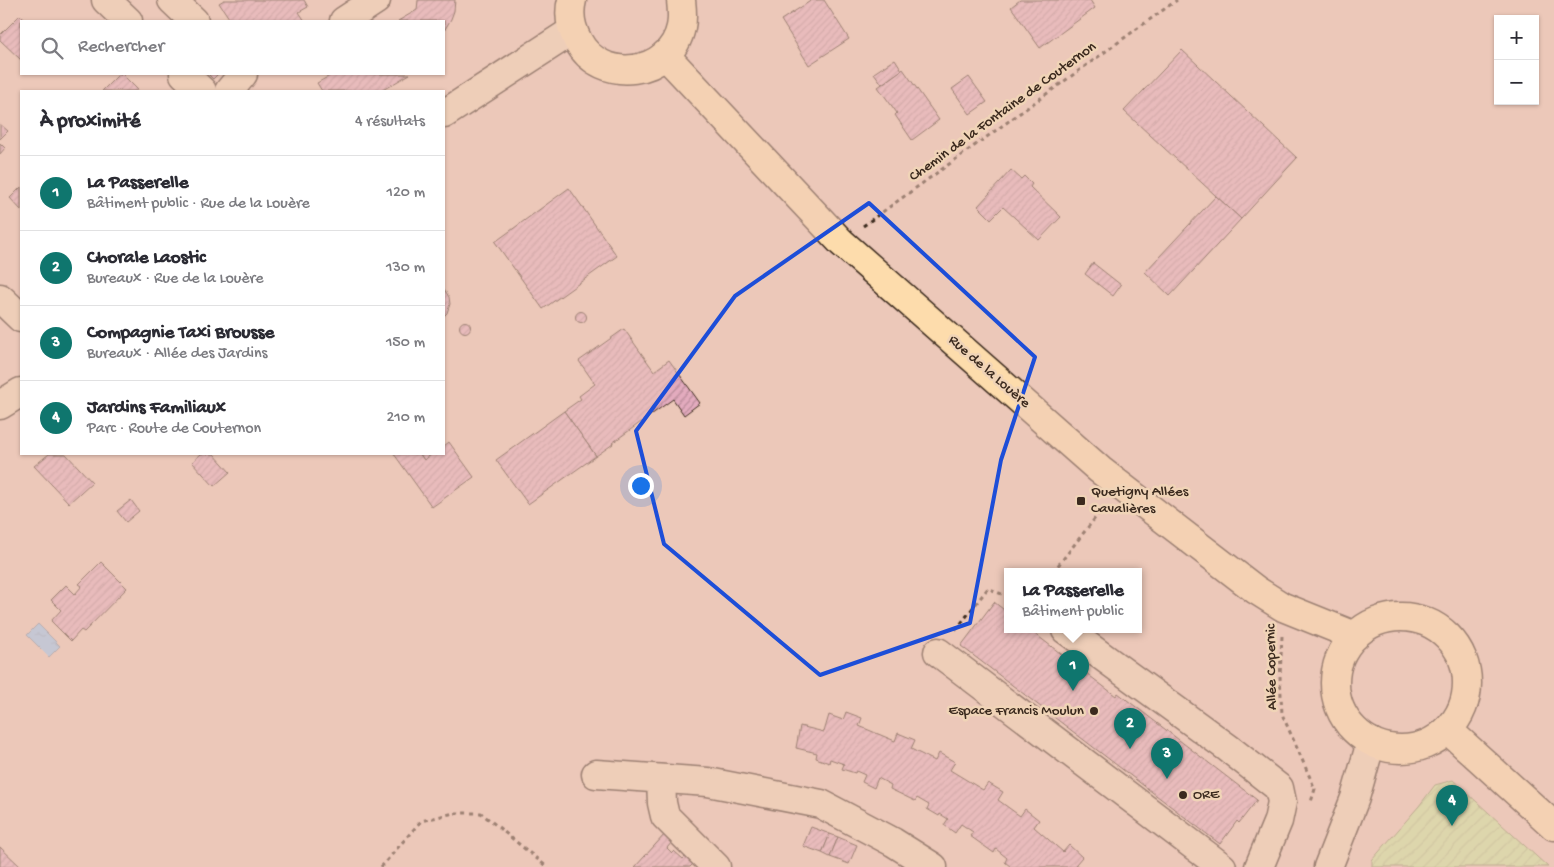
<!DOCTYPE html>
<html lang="fr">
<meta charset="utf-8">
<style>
body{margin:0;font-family:"Gochi Hand",sans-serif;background:#f7f7f7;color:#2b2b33}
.controls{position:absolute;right:15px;top:15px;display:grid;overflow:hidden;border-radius:0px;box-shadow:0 1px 4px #0004}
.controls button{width:45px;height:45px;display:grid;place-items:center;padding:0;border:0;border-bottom:1px solid #e1e1e2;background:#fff;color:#2b2b33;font:25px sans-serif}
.you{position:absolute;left:640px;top:485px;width:18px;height:18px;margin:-12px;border:4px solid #fff;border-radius:50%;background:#1a73e8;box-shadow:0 0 0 8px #1a73e833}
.badge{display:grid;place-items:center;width:32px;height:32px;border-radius:50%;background:#0f766e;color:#fff;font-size:16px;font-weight:700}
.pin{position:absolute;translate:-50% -41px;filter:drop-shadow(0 1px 2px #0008)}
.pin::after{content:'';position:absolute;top:26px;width:18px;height:15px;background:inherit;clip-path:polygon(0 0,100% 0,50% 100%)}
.popup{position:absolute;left:1004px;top:568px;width:138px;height:65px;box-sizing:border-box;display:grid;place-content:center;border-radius:0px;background:#fff;filter:drop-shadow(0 1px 4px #0005);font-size:16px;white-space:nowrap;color:#7c7c81}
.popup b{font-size:19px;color:#2b2b33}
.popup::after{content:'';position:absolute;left:50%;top:100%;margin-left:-10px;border:10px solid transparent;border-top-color:#fff}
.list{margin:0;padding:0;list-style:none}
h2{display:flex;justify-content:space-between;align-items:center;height:65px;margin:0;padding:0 20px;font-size:21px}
h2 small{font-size:16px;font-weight:400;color:#7c7c81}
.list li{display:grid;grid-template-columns:32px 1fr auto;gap:15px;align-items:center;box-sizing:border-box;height:75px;padding:0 20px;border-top:1px solid #e1e1e2}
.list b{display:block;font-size:19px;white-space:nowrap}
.list p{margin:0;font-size:16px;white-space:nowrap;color:#7c7c81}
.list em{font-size:16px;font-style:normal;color:#7c7c81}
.icon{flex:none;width:28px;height:28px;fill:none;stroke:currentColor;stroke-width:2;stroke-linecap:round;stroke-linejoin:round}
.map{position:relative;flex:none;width:1554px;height:867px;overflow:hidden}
.search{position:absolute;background:#fff;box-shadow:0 1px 4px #0004;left:20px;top:20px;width:425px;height:55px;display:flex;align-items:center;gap:12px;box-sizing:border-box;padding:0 18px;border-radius:0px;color:#7c7c81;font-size:19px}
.panel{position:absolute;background:#fff;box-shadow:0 1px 4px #0004;left:20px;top:90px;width:425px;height:365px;border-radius:0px}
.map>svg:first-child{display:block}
</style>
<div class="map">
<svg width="1554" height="867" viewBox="0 0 1554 867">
<defs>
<pattern id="garden-furrows" width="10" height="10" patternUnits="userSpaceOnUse" patternTransform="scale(1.25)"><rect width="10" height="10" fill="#cbe69c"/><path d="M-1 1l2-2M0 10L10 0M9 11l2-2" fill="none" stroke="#afc586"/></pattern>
<pattern id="water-ripples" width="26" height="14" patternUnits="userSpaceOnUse" patternTransform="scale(1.25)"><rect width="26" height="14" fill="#98c6f2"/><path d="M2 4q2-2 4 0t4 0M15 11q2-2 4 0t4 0" fill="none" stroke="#84aacf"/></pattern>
<pattern id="building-hatch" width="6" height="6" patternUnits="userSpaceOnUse" patternTransform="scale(1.25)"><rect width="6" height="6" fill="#e3abbe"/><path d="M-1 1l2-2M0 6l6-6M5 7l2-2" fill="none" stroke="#b98b9a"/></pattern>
</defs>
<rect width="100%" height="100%" fill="#ecc8b9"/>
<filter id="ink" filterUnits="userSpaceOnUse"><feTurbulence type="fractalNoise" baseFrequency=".02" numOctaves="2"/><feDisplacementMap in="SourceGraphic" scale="10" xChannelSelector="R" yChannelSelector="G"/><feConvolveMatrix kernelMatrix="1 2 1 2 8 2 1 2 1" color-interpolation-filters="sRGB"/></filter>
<g filter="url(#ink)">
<polygon fill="url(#garden-furrows)" stroke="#83885d" points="1453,780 1548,867 1372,867 1372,860 1419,806 1435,785"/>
<polygon fill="url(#water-ripples)" stroke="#73889d" points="38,624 60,646 49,657 27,635"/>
<g fill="url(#building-hatch)" stroke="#3b2a1e">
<polygon points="224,0 304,0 308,7 299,12 305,21 231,21 219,3"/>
<polygon points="418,0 455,0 454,11 451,19 444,31 444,21 398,21 417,10"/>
<polygon points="812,0 824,0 849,39 809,65 781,20"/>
<polygon points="1020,0 1090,0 1095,8 1040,48 1011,7"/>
<polygon points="20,15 26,21 21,21 21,60 0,40 0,35"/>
<polygon points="1182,50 1297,158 1241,219 1124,111"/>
<polygon points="895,59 902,70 882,84 874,73"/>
<polygon points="903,69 939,120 912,140 895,115 897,113 878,87"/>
<polygon points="119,74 122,74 139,91 102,91"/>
<polygon points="208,74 218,74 213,79"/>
<polygon points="333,74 410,74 381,91 322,91 317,83"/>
<polygon points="969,77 987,102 970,114 952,89"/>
<polygon points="0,124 8,131 0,139"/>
<polygon points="0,143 5,148 0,154"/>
<polygon points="1011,170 1021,179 1024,176 1032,184 1030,187 1061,217 1039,240 1003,207 991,219 978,206"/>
<polygon points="21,187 21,210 10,198"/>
<polygon points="569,188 617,256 543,309 495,242"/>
<polygon points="1216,196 1241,219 1170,296 1145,272"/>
<polygon points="1093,263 1121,285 1113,296 1085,274"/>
<polygon points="444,289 449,297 450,304 447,313 444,316"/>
<circle cx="581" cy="317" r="5.5"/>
<circle cx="465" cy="327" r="5.5"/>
<polygon points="624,329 654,371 669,360 700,403 684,415 673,399 612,443 613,444 596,456 564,411 581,399 579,396 595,384 579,361"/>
<polygon points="564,411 596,456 528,504 496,460"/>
<polygon points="449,442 474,477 432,507 394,454 420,454 424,460 432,454 444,454 444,446"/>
<polygon points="49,454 66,454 92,482 69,503 34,466"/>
<polygon points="201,454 214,454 230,472 214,486 192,462"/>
<polygon points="420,454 432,454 424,460"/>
<polygon points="131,500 139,511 126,522 117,511"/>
<polygon points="101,562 127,588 84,632 81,630 71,641 51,621 61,610 51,600 66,585 75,594 82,586 79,584"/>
<polygon points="994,602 1008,613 1008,630 1030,630 1116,696 1118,693 1257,800 1239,823 1237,821 1220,844 961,646"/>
<polygon points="846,712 862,718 859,726 895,741 898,733 915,740 911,749 935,761 939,753 955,762 950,770 983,790 988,783 1003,792 998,800 1020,816 1025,809 1039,820 1034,827 1063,852 1069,845 1082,857 1076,864 1080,867 1011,867 1005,862 1007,858 996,849 994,853 970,836 973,832 961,824 955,833 944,825 948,819 940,814 939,816 927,809 929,805 917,798 915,801 890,789 891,785 878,778 874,788 862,782 865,775 856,771 855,773 842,769 844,764 830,759 829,763 816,758 817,753 796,748 800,726 824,732 829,715 843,720"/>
<polygon points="811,827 830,834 822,853 803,846"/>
<polygon points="665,834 672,842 667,848 672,853 674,851 683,859 687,855 695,862 690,867 635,867"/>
<polygon points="830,834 838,837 830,857 822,853"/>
<polygon points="838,837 857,845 849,864 830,857"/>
<polygon points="0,847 21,867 0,867"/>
</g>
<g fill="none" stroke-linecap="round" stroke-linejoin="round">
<g stroke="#3b2a1e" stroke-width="31">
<g id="minor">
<polyline points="106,0 128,21"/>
<polyline points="172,0 194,21"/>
<polyline points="344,21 376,0"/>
<polyline points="184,74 202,91"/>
<polyline points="229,91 243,74"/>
<polyline points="444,114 572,31"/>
<polyline points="0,298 21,318"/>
<polyline points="0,405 21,392"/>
<polyline points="1066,630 1228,748 1279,788 1282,802 1278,821 1259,867"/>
<polyline points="938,652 1222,867"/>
<polyline points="596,774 708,782 821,804 893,842 933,867"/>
<polyline points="661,779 662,803 665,816 716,867"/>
<polyline points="1328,867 1355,798 1371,742"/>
</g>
</g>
<g stroke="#3b2a1e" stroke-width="31">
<g id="major">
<path d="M 572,0 C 568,15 571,28 578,41 C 601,85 671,76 681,27 C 683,18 682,9 681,0"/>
<polyline points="665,55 841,242 1100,470 1256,590 1283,607 1355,636"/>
<circle cx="1401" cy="683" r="66"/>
<polyline points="1448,730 1554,826"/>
</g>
</g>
<g stroke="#3b2a1e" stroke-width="3" stroke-dasharray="4 4" stroke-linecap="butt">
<polyline points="863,226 1177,0"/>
<polyline points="1053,572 1103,508"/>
<polyline points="956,630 988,588 1008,597"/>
<polyline points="1282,636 1280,676 1282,714 1315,789 1311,802"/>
<polyline points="381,867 421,821 454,813 481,813 547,867"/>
</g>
<use href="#minor" stroke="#f0d4b7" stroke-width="28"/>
<use href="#major" stroke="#fddcac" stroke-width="28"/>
</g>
</g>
<path d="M0 0H1554V867H0ZM 869,203 L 1035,357 L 1001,460 L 970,623 L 820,675 L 664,544 L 636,431 L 735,296 Z" fill="#ecc8b9" fill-opacity=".55" fill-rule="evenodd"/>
<path fill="none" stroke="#1d4ed8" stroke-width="4" stroke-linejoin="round" d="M 869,203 L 1035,357 L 1001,460 L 970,623 L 820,675 L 664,544 L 636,431 L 735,296 Z"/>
<g fill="#3b2a1e" stroke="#f0d4b7" stroke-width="2">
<rect x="1076" y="496" width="10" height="10" rx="2.5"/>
<circle cx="1094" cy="711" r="5"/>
<circle cx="1183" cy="795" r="5"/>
</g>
<g text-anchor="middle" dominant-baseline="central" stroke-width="5" stroke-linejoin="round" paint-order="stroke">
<g font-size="15" fill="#3b2a1e" stroke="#f0d4b7">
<text transform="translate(1003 112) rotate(-36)">Chemin de la Fontaine de Couternon</text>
<text transform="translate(989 372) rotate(41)">Rue de la Louère</text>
<text transform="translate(1272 667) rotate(-91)">Allée Copernic</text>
</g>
<g font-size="15" fill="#3b2a1e" stroke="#f0d4b7" text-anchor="start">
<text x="1091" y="492">Quetigny Allées<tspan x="1091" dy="17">Cavalières</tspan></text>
<text x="1084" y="711" text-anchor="end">Espace Francis Moulun</text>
<text x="1193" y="795">ORE</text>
</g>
</g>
</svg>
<div class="controls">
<button>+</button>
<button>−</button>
</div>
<div class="you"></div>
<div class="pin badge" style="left:1073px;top:691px">1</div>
<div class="popup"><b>La Passerelle</b>Bâtiment public</div>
<div class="pin badge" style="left:1130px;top:749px">2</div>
<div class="pin badge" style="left:1167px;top:779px">3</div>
<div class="pin badge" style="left:1452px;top:826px">4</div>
<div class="search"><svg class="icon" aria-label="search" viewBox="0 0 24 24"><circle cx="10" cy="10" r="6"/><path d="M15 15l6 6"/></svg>Rechercher</div>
<section class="panel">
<h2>À proximité<small>4 résultats</small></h2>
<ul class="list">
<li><span class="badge">1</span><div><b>La Passerelle</b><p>Bâtiment public · Rue de la Louère</p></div><em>120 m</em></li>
<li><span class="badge">2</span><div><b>Chorale Laostic</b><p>Bureaux · Rue de la Louère</p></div><em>130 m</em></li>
<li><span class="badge">3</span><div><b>Compagnie Taxi Brousse</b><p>Bureaux · Allée des Jardins</p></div><em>150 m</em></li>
<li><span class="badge">4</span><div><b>Jardins Familiaux</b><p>Parc · Route de Couternon</p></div><em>210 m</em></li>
</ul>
</section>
</div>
